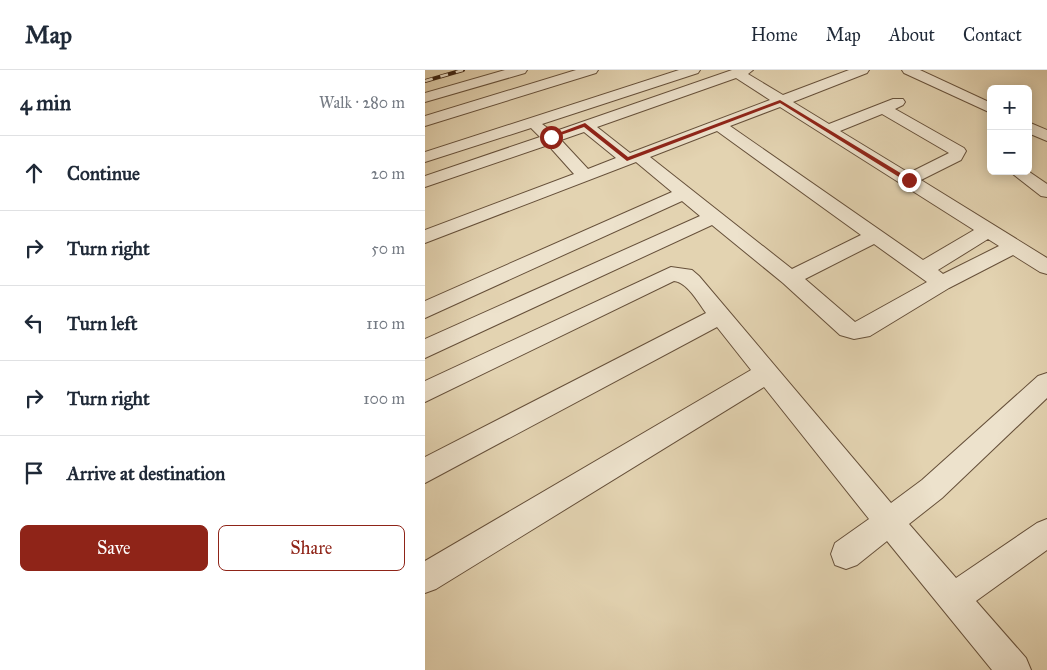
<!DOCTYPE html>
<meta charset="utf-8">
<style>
body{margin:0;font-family:"IM FELL Great Primer",serif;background:#f6f6f7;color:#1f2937}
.controls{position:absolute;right:15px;top:15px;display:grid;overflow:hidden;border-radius:8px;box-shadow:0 2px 12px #0003}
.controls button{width:45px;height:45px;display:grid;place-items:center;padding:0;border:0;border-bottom:1px solid #e0e1e3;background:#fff;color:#1f2937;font:25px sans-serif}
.stop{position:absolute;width:15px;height:15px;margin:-11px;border:4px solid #8f2418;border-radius:50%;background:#fff}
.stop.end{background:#8f2418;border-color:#fff;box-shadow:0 1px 5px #0008}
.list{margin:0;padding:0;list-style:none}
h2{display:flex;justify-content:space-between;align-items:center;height:65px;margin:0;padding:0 20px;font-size:21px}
h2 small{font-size:16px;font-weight:400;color:#747a83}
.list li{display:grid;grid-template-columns:32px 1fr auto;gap:15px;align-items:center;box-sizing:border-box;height:75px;padding:0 20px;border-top:1px solid #e0e1e3}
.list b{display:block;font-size:19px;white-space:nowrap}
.list em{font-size:16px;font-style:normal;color:#747a83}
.actions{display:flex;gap:10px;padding:15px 20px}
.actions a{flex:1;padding:11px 0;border:1px solid #8f2418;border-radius:8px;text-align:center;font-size:18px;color:#8f2418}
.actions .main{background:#8f2418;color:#fff}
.icon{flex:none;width:28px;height:28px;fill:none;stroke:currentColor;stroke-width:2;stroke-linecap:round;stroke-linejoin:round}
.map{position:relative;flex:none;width:622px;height:600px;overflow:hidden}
header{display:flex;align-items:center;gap:30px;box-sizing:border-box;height:70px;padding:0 25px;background:#fff;border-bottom:1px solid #e0e1e3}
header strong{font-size:24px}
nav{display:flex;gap:28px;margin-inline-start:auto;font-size:18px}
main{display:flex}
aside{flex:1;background:#fff}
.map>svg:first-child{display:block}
</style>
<header>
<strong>Map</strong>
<nav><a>Home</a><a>Map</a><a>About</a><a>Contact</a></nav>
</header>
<main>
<aside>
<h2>4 min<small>Walk · 280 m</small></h2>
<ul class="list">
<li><svg class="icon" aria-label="ahead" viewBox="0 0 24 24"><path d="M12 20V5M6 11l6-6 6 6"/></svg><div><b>Continue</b></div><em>20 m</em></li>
<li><svg class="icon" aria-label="right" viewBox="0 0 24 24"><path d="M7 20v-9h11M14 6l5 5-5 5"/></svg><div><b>Turn right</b></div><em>50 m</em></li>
<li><svg class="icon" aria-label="left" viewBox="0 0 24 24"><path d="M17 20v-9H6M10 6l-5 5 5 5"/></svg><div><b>Turn left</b></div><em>110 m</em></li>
<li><svg class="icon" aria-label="right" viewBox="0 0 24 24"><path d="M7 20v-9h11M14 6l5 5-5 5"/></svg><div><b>Turn right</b></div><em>100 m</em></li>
<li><svg class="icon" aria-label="arrive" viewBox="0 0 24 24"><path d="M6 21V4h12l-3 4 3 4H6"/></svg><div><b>Arrive at destination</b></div></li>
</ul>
<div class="actions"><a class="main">Save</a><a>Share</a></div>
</aside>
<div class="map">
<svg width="622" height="600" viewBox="0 0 622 600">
<rect width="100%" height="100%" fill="#e3d3b1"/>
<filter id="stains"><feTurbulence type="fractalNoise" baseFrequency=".004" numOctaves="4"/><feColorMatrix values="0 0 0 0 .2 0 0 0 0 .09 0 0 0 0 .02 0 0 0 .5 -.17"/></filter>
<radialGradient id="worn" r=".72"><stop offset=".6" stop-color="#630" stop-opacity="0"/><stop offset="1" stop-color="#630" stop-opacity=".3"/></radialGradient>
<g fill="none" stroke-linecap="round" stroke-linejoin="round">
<g stroke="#66503a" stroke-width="2">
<g id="minor">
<polygon points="80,0 102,0 100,3 0,32 0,23"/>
<polygon points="151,0 173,0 171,3 0,56 0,46"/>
<path d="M 254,0 L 275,0 L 273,3 L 117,54 L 128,62 L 307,0 L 328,0 L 323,4 L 358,25 L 424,0 L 444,0 L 442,3 L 368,32 L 404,54 L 468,29 L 478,29 L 480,32 L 478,35 L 470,39 L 539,78 L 541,81 L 536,90 L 496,110 L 622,188 L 622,204 L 615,202 L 588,185 L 524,218 L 445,266 L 429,269 L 415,265 L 358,213 L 287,155 L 0,288 L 0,269 L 275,146 L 257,131 L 0,248 L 0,231 L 247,122 L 211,92 L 0,173 L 0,160 L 149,104 L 123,75 L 0,117 L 0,106 L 115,67 L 106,58 L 0,92 L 0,82 ZM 311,8 L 345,30 L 205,83 L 172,57 ZM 355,37 L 549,160 L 498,190 L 305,56 ZM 457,44 L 524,83 L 484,103 L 415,61 ZM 292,61 L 436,165 L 367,199 L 225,87 ZM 159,62 L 191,88 L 163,99 L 136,70 ZM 563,169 L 574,176 L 518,204 L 513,200 ZM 449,174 L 502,212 L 430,252 L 380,209 Z"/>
<polygon points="477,0 495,0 566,33 566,43 479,3"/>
<polygon points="603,52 622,60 622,71 603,63"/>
<polygon points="584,101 603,101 622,114 622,127 616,126"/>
<path d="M 246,197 L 267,200 L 274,206 L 466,433 L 497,410 L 613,306 L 622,303 L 622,328 L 517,428 L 484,454 L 531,508 L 612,453 L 622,449 L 622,480 L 551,531 L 601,588 L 606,600 L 567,600 L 462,471 L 432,495 L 421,499 L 410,495 L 406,484 L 410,473 L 444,449 L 339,317 L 11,519 L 0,523 L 0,491 L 326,300 L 292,257 L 0,413 L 0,387 L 281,243 C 273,232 262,212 249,211 L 0,332 L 0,311 Z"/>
</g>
</g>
<use href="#minor" fill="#ede2cc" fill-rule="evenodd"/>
<g stroke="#3c2413" stroke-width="4">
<polyline id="rail" points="0,11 38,0"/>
</g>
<use href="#rail" stroke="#ede2cc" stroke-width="2.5" stroke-dasharray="8" stroke-linecap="butt"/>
</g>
<polygon fill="#8f2418" points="355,30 487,110 482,112 355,33 202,91 159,57 127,68 123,67 160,53 203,87"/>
<rect width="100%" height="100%" filter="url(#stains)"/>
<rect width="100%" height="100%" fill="url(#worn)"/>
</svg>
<div class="controls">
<button>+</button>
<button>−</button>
</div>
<div class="stop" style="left:126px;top:67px"></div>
<div class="stop end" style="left:484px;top:110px"></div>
</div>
</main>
